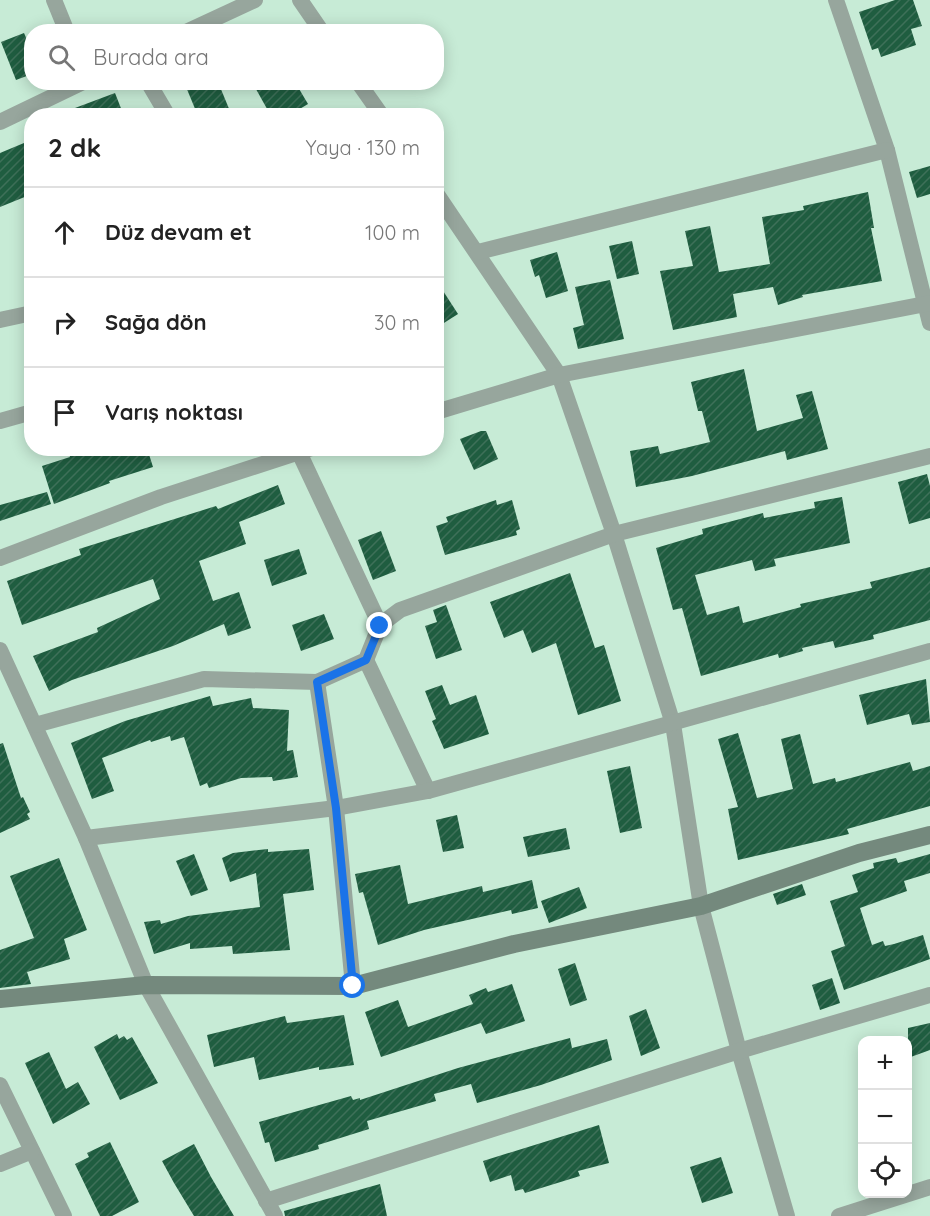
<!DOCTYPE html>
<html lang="tr">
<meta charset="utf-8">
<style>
body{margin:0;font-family:Quicksand,sans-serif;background:#f6f6f6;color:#222}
.controls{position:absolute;right:18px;bottom:18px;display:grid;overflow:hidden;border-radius:12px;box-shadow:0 3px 15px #0003}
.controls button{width:54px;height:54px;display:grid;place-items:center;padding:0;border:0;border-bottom:2px solid #e0e0e0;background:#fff;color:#222;font:30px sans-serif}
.stop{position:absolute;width:18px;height:18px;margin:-14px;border:4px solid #1a73e8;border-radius:50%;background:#fff}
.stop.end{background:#1a73e8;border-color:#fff;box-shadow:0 2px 6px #0008}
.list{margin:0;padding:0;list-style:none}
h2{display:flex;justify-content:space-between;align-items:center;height:78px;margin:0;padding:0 24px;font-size:26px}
h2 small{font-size:20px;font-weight:400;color:#767676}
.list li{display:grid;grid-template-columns:39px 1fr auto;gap:18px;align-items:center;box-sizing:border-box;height:90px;padding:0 24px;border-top:2px solid #e0e0e0}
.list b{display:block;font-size:22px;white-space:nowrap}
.list em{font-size:20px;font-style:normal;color:#767676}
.icon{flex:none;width:33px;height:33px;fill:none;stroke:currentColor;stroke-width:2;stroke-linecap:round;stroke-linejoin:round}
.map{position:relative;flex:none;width:930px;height:1216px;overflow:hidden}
.search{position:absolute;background:#fff;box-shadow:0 3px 15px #0003;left:24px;top:24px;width:420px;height:66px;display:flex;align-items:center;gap:15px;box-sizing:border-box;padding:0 21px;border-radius:24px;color:#767676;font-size:22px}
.panel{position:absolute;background:#fff;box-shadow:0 3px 15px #0003;left:24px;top:108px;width:420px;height:348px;border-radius:24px}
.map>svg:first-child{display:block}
</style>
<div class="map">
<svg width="930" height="1216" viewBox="0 0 930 1216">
<defs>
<pattern id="building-hatch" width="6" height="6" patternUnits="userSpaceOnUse" patternTransform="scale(1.5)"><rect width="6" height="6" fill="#1f5d40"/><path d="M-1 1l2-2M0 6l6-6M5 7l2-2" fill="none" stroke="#3e7059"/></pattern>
</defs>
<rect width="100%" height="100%" fill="#c7ebd6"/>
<g fill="url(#building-hatch)">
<polygon points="895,0 913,0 922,26 911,29 916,45 881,57 878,48 872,50 859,12"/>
<polygon points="24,33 28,42 32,40 32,74 16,80 1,42"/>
<polygon points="184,82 218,82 232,116 198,116"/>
<polygon points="252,82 295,82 308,104 288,116 271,116"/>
<polygon points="115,93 124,116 59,116 59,114"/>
<polygon points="24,143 32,161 32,194 0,207 0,153"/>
<polygon points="930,166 930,194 917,198 909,172"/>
<polygon points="868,192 874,228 871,228 882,281 802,295 803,297 778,305 773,287 733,294 737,317 673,330 660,271 693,266 685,231 710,226 719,272 770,264 762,217 804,210 803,206"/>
<polygon points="632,241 639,274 617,279 609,246"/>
<polygon points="557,252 568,291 546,298 539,275 535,277 530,260"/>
<polygon points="436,280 458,314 436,328"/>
<polygon points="610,280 624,339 578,349 573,328 584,325 575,287"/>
<polygon points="744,369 757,431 803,418 796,395 812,391 828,449 787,460 785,451 692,476 636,487 630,451 658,446 660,454 710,442 702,411 698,411 691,382"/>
<polygon points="481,431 486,431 498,459 474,470 460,439"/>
<polygon points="67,448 147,448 153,467 109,481 110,483 54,504 42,466 70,457"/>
<polygon points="927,474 930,486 930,518 909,524 898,482"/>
<polygon points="278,485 285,504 239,522 246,544 199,561 213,601 239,592 251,628 228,636 224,624 173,646 72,680 49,691 33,656 98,632 97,628 160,599 153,579 22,625 7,581 81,555 79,549 216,506 218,509"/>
<polygon points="47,492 51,504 0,521 0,505"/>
<polygon points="842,497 850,543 774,559 776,566 755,571 752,560 695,575 707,615 739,606 743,623 801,607 800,604 872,588 870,582 930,567 930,620 873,635 874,639 835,648 833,641 802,648 803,651 779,658 778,654 701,676 682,608 673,610 656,548 703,534 702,529 763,513 764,518 815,508 814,502"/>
<polygon points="496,500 497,505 512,500 520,529 516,531 517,535 445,555 436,526 448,522 446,517"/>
<polygon points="381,531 396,571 373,580 358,540"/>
<polygon points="299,549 307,574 272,586 264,560"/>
<polygon points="570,573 595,648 604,645 621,701 578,715 556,643 532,653 523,630 504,638 490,602"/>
<polygon points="446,605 462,650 436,659 425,626 437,622 433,610"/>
<polygon points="324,614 334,639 301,651 292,625"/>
<polygon points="926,679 930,722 912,725 909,714 867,725 859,695"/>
<polygon points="442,685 450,705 476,695 489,734 444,749 432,721 436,719 425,691"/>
<polygon points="210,696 213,706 251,698 253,708 289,710 287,751 293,750 298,777 273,781 272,777 241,778 209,788 207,783 200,786 184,737 171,741 170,736 151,742 150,740 102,758 114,791 92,799 71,743 125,721"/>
<polygon points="738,733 757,798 793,789 781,739 800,734 813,784 835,778 836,782 910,762 913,771 930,766 930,806 847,829 849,834 738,860 728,809 738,807 718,739"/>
<polygon points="3,743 21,798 23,797 30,812 27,814 30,819 0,833 0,744"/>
<polygon points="630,766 642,828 620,833 607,771"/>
<polygon points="457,815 464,848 443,852 436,820"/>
<polygon points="566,828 570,849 528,857 523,837"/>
<polygon points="268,849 268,852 309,849 314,890 283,894 290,950 233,954 232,946 190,949 190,943 154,954 144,922 160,920 161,924 188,916 260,907 256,873 230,882 222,858 233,853"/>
<polygon points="194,854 208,890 191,896 176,861"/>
<polygon points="930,854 930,873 904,881 907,891 860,908 872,945 883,941 885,946 894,944 923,935 930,959 844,990 831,951 845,946 830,901 858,892 852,875 874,868 873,863 896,858 898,863"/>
<polygon points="59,858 87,930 64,939 70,959 27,972 31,984 0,988 0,950 34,938 10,876"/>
<polygon points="400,865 408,904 482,886 483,892 532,880 538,908 512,914 511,910 424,930 378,945 363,892 359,893 355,874"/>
<polygon points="802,884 806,895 777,905 773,894"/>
<polygon points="579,887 587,908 549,923 541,901"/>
<polygon points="575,963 587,1000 570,1006 558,969"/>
<polygon points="832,978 840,1003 820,1010 812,985"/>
<polygon points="512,984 525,1021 486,1034 481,1023 381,1057 365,1012 398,1000 408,1027 473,1004 469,995 486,988 488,992"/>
<polygon points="646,1009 660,1048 641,1056 629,1016"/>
<polygon points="344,1015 354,1065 319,1070 319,1067 259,1080 254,1057 214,1067 207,1035 285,1016 287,1023"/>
<polygon points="930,1023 930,1050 908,1058 908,1028"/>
<polygon points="117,1034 119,1039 124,1036 127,1040 132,1037 158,1083 120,1100 94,1047"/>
<polygon points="570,1038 572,1048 607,1039 612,1060 541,1085 477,1103 471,1084 434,1094 436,1101 367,1121 369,1129 318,1145 319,1149 275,1162 269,1142 265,1143 259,1122 351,1096 353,1100 360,1098 360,1100 458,1068"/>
<polygon points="49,1052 66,1089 78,1082 90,1104 53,1124 25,1063"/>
<polygon points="599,1125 609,1163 578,1171 580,1176 525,1193 523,1189 515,1191 511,1175 490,1182 483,1161"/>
<polygon points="110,1142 139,1202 112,1216 100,1216 75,1164 89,1157 87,1153"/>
<polygon points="194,1144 211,1177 234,1216 194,1216 174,1183 162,1161"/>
<polygon points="721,1157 733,1193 702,1203 690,1167"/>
<polygon points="380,1184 387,1216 285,1216 284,1211"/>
</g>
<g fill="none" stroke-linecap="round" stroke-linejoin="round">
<g stroke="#97a69d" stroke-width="16">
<polyline points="54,0 67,32"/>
<polyline points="300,0 322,32"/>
<polyline points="836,0 887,150 930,323"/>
<polyline points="186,32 255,0"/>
<polyline points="148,82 168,116"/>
<polyline points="358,82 382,116"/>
<polyline points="0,122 83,82"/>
<polyline points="436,193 559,375 614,534 673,724 701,906 739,1051 787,1216"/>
<polyline points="478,252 887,150"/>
<polyline points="0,320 32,313"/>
<polyline points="436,412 559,375 930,303"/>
<polyline points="0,421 32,412"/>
<polyline points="297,448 380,625"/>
<polyline points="0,558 161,497 312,448"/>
<polyline points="0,650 86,838 146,985 275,1216"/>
<polyline points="366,660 428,791"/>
<polyline points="317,682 336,808 353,986"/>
<polyline points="35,725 204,679 317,682 366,660 380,625 400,610 614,534 930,456"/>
<polyline points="86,838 336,808 428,791 930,651"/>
<polyline points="0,1085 64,1216"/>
<polyline points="0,1164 32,1151"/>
<polyline points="266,1201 739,1051 930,995"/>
<polyline points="839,1216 930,1187"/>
</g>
<polyline stroke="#74897d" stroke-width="18" points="0,999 146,985 353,986 514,944 701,906 859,853 930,835"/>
</g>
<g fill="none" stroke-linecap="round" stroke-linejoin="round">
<polyline stroke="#1a73e8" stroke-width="8" points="353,986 336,808 317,682 366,660 380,626"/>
</g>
</svg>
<div class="controls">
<button>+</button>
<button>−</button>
<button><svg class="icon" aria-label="locate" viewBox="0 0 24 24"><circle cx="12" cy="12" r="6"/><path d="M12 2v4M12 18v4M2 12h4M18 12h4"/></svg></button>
</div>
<div class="stop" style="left:353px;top:986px"></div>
<div class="stop end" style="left:380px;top:626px"></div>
<div class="search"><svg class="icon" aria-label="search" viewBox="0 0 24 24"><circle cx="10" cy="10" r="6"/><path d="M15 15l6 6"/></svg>Burada ara</div>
<section class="panel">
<h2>2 dk<small>Yaya · 130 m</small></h2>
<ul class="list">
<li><svg class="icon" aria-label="ahead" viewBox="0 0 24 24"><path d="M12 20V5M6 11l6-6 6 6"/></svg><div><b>Düz devam et</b></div><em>100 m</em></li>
<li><svg class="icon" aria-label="right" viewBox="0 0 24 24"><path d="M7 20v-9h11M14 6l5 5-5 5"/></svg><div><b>Sağa dön</b></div><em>30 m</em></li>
<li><svg class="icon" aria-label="arrive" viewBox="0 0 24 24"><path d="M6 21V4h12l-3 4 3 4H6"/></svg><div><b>Varış noktası</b></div></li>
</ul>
</section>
</div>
